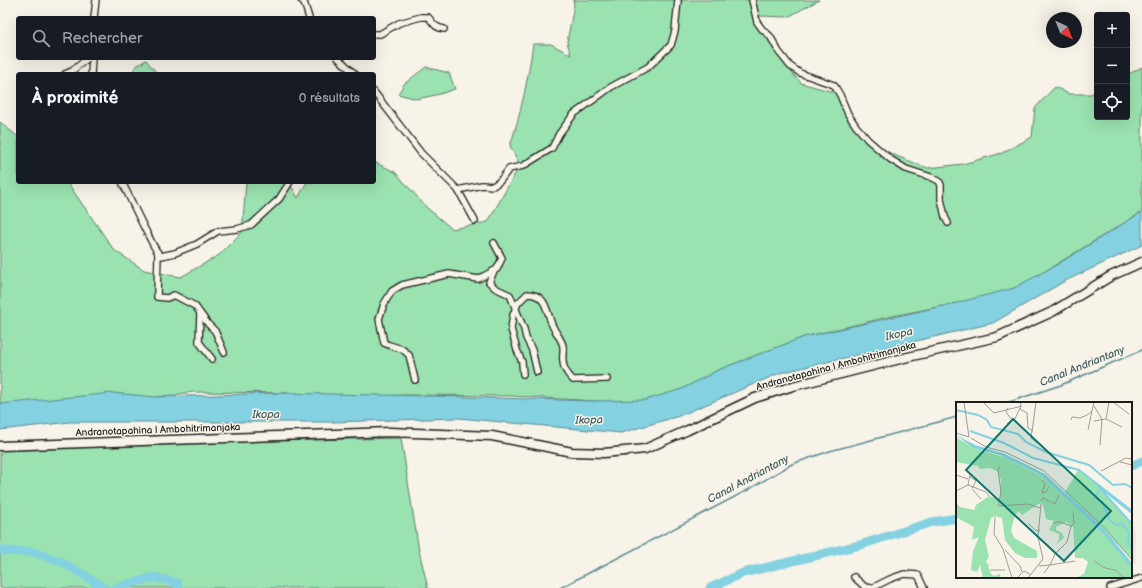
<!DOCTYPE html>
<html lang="fr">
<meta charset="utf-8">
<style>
body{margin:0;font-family:"Balsamiq Sans",sans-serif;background:#242831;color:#f1f3f6}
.controls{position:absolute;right:12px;top:12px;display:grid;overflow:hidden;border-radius:4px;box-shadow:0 4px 16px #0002}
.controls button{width:36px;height:36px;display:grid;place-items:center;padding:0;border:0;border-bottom:1px solid #363941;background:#171b24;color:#f1f3f6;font:20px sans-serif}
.compass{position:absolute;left:1046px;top:12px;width:36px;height:36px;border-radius:50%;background:#171b24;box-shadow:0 4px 16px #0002;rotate:137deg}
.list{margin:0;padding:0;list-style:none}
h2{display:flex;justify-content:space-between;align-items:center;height:52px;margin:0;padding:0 16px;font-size:17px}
h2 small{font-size:13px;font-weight:400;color:#9ea1a6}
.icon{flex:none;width:22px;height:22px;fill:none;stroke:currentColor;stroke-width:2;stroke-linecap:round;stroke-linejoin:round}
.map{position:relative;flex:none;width:1142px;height:588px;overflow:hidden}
.search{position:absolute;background:#171b24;box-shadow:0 4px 16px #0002;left:16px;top:16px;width:360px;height:44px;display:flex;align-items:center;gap:10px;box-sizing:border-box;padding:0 14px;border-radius:4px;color:#9ea1a6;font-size:15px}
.panel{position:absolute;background:#171b24;box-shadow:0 4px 16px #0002;left:16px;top:72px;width:360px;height:112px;border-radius:4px}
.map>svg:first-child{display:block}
</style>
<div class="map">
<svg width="1142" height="588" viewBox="0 0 1142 588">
<rect width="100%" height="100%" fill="#f7f3e8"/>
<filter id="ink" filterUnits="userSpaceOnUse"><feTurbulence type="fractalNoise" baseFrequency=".025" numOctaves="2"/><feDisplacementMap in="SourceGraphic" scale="8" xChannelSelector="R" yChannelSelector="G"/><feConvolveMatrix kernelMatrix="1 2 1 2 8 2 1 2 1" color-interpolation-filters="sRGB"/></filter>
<g filter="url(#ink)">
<polygon fill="#f0e0e2" points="1131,526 1133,526 1136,562 1131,563"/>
<g fill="#9ae2af" stroke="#5b7f66">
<path d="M 573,0 L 819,0 L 788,17 L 759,16 L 768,37 L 787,67 L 801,83 L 837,93 L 845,115 L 865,141 L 899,157 L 928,168 L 963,164 L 1002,153 L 1032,137 L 1035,108 L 1055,87 L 1069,94 L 1091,94 L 1097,90 L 1097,117 L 1127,117 L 1127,75 L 1142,67 L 1142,212 L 1024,284 L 979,302 L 952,304 L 888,317 L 804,337 L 718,370 L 682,389 L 653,399 L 629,403 L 511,396 L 407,395 L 345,397 L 293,393 L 194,392 L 150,398 L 0,409 L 0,122 L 18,137 L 18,182 L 67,182 L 114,250 L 144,270 L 181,277 L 219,255 L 242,232 L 246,182 L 289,182 L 298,198 L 307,182 L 374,182 L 374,162 L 395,172 L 426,207 L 452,229 L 488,222 L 520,165 L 510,146 C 521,113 528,79 533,44 L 551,44 L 571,55 L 567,42 L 574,5 Z"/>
<polygon points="146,60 156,72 156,74 132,74 135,67"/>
<polygon points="426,67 449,73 455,89 440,94 417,99 398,94 404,84"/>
<polygon points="401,438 419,551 428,588 0,588 0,450 184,443"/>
</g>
<polygon fill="#83d1e1" stroke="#5a8992" points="1142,212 1142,245 1065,281 993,323 780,373 679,416 621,433 458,418 333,422 70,422 0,430 0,404 113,393 155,397 277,393 431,396 593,401 645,400 682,389 718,370 804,337 952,304 1014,288 1058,264"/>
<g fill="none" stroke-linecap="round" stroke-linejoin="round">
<g stroke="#5a8992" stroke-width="1.5">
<polyline points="1006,403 1061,385 1142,350"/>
<polyline points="560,588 746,491 792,464 830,451 957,417"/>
</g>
<g stroke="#83d1e1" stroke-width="9">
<polyline points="1131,466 1142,461"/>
<polyline points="0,549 3,551 33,552 62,562 105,588"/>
<polyline points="115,588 154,577 177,583 178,588"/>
<polyline points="710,588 743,573 860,545 932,522 957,518"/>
</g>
<g stroke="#1c1c1c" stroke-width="8">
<g id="street">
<polyline points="301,0 304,2 309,18"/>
<polyline points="752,0 757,22 762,29 770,36 779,52 790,66 800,73 834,85 840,95 848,114 856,126 868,140 890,159 906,169 931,177 939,181 941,185 941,199 945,217 948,223"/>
<polyline points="94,18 96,0"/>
<path d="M 374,34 L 380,34 L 399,23 L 421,17 L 428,17 C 434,23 433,27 444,29"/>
<polyline points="338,58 355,74"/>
<polyline points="65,74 72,71 88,58"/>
<polyline points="91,74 92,58"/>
<polyline points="374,92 421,153 458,190 475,221"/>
<path d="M 122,182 C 131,200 139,218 148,235 C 152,242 155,251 161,256 L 175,253 L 197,244 L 218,231 L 237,229 L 251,225 L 279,199 L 290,182"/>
<polyline points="458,190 482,185 493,186 500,181 509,169 523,166 552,148 559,134 574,114 611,87 648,67 671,45 675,31 678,0"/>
<polyline points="158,253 157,297 167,298 174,295 195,306 208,324 215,331 224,352"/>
<polyline points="494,271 489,282 495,288 510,295 524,329 526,338 532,350 537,372"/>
<polyline points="200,314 199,342 212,359"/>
<path d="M 523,374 L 522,362 L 517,350 L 511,329 L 513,315 L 518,303 L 527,294 C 548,294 546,313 553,327 C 556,333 562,340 563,346 C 564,351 562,356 563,361 C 563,369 568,375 573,380 L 607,379"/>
<polyline points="415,380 409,355 402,349 389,345 384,343 379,319 384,304 392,291 402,285 449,274 478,279 497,269 502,258 494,243"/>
<polyline points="854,577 865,587 872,588 890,579 904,574 918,575 924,588"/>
<polyline points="1110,588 1142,578"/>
</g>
</g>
<g stroke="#1c1c1c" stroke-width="11">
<polyline id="secondary" points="0,446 390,432 492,436 572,452 604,453 645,449 688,430 755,398 793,386 908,357 997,337 1052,312 1111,276 1142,262"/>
</g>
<use href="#street" stroke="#f7f3e8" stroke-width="5.5"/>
<use href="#secondary" stroke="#f7f3e8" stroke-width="8"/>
</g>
</g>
<g text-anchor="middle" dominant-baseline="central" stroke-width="3" stroke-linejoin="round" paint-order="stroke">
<g font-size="10" fill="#1c1c1c" stroke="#f7f3e8">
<text transform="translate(836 366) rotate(-15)">Andranotapahina | Ambohitrimanjaka</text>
<text transform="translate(158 430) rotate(-2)">Andranotapahina | Ambohitrimanjaka</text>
</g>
<g font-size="11" font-style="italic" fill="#405b61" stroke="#f7f3e8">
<text transform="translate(899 334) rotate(-13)">Ikopa</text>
<text transform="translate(1082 366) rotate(-22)">Canal Andriantany</text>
<text x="266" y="414">Ikopa</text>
<text transform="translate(589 420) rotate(-1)">Ikopa</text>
<text transform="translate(748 479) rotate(-28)">Canal Andriantany</text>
</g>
</g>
<g transform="translate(956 402)">
<rect width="176" height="176" fill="#f7f3e8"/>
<path d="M 0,35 L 17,46 L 48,55 L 86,74 L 141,124 L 176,165 L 176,176 L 120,176 L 128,172 L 132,160 L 127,156 L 119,156 L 117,125 L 110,120 L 100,125 L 100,128 L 106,131 L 108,136 L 100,142 L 103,138 L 103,132 L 93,128 L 98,119 L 90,117 L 87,103 L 84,101 L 66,113 L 63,109 L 59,113 L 55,128 L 58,136 L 81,149 L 81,156 L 69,156 L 59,151 L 49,138 L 46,116 L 39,114 L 35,116 L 29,138 L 33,155 L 39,154 L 33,155 L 30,159 L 32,163 L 37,162 L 32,164 L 35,172 L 38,174 L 44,172 L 45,176 L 27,176 L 24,163 L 21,170 L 15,168 L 17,149 L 23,135 L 16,138 L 18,125 L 0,115 L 0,101 L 4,105 L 18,108 L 20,103 L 33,94 L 44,97 L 45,78 L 42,70 L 34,66 L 24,67 L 22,64 L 0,60 ZM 122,68 L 139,80 L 176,123 L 176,157 L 109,90 Z" fill="#9ae2af"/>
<path d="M 0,33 L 19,43 L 49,52 L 89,72 L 148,127 L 176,161 L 176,166 L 142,126 L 85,73 L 44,53 L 17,46 Z" fill="#83d1e1"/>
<path fill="none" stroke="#83d1e1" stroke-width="2" d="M 0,8 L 22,13 L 31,18 L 35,25 L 62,32 L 70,40 L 90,50 L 133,63 L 157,83 L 169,82 L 176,86M 14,29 L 48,41 L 77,56 L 123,68 L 176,109M 144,87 L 139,95 L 146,100 L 154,119 L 161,123 L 165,121 L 173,130 L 172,141 L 176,146M 176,111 L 141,83 L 176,122"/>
<path fill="none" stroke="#9f9d96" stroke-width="1" d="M 8,0 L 13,35M 27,0 L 38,11 L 66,4M 65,0 L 64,7 L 71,11 L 72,26 L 76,28 L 75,36 L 81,41M 157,0 L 173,12M 138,4 L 146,17 L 144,43M 150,17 L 153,0M 115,18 L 116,15 L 124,16 L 131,13 L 136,9 L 138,0M 58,19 L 64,6M 138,19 L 150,17 L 166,25M 51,22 L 56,18 L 50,10 L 52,6M 132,28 L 136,9M 76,30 L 80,0M 0,31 L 13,35M 15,36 L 30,45 L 49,50 L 88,69 L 149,126 L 176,158M 164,60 L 176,63M 44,64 L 42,68 L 45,90 L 42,104 L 72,102 L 84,106M 145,69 L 170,56 L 176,57M 0,73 L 12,77M 13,74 L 20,79 L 16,86M 86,78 L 89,82 L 86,91 L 90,90 L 93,85M 12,83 L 30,90 L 33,94M 16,87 L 25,97M 0,89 L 12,83 L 14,73M 85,99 L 87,96 L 99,102 L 103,93M 39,115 L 38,132 L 47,147 L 56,176M 72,121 L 80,129 L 84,128M 115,125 L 118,121 L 117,111M 49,148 L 64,164 L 66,170M 138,159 L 149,166 L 159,168 L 168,176M 83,164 L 94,163 L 99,152 L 111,140 L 115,124 L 104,120 L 97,121M 34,168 L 49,168M 88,171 L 94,163 L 119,159M 61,176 L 68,169 L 74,172M 72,176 L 87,157 L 82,135 L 85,102"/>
<path fill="#0f766e" fill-opacity="0.15" stroke="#0f766e" stroke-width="2" d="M 57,17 L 155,109 L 108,159 L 10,68 Z"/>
<rect width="176" height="176" fill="none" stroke="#1c1c1c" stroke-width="2"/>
</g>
</svg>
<div class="controls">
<button>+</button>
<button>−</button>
<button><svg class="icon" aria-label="locate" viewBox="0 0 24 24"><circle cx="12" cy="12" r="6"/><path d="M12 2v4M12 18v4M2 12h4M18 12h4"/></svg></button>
</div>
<svg class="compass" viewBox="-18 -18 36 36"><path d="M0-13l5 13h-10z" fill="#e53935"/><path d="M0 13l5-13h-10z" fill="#9ea1a6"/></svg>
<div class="search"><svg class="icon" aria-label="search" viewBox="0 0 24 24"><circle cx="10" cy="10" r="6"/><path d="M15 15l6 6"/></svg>Rechercher</div>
<section class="panel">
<h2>À proximité<small>0 résultats</small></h2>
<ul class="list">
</ul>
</section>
</div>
